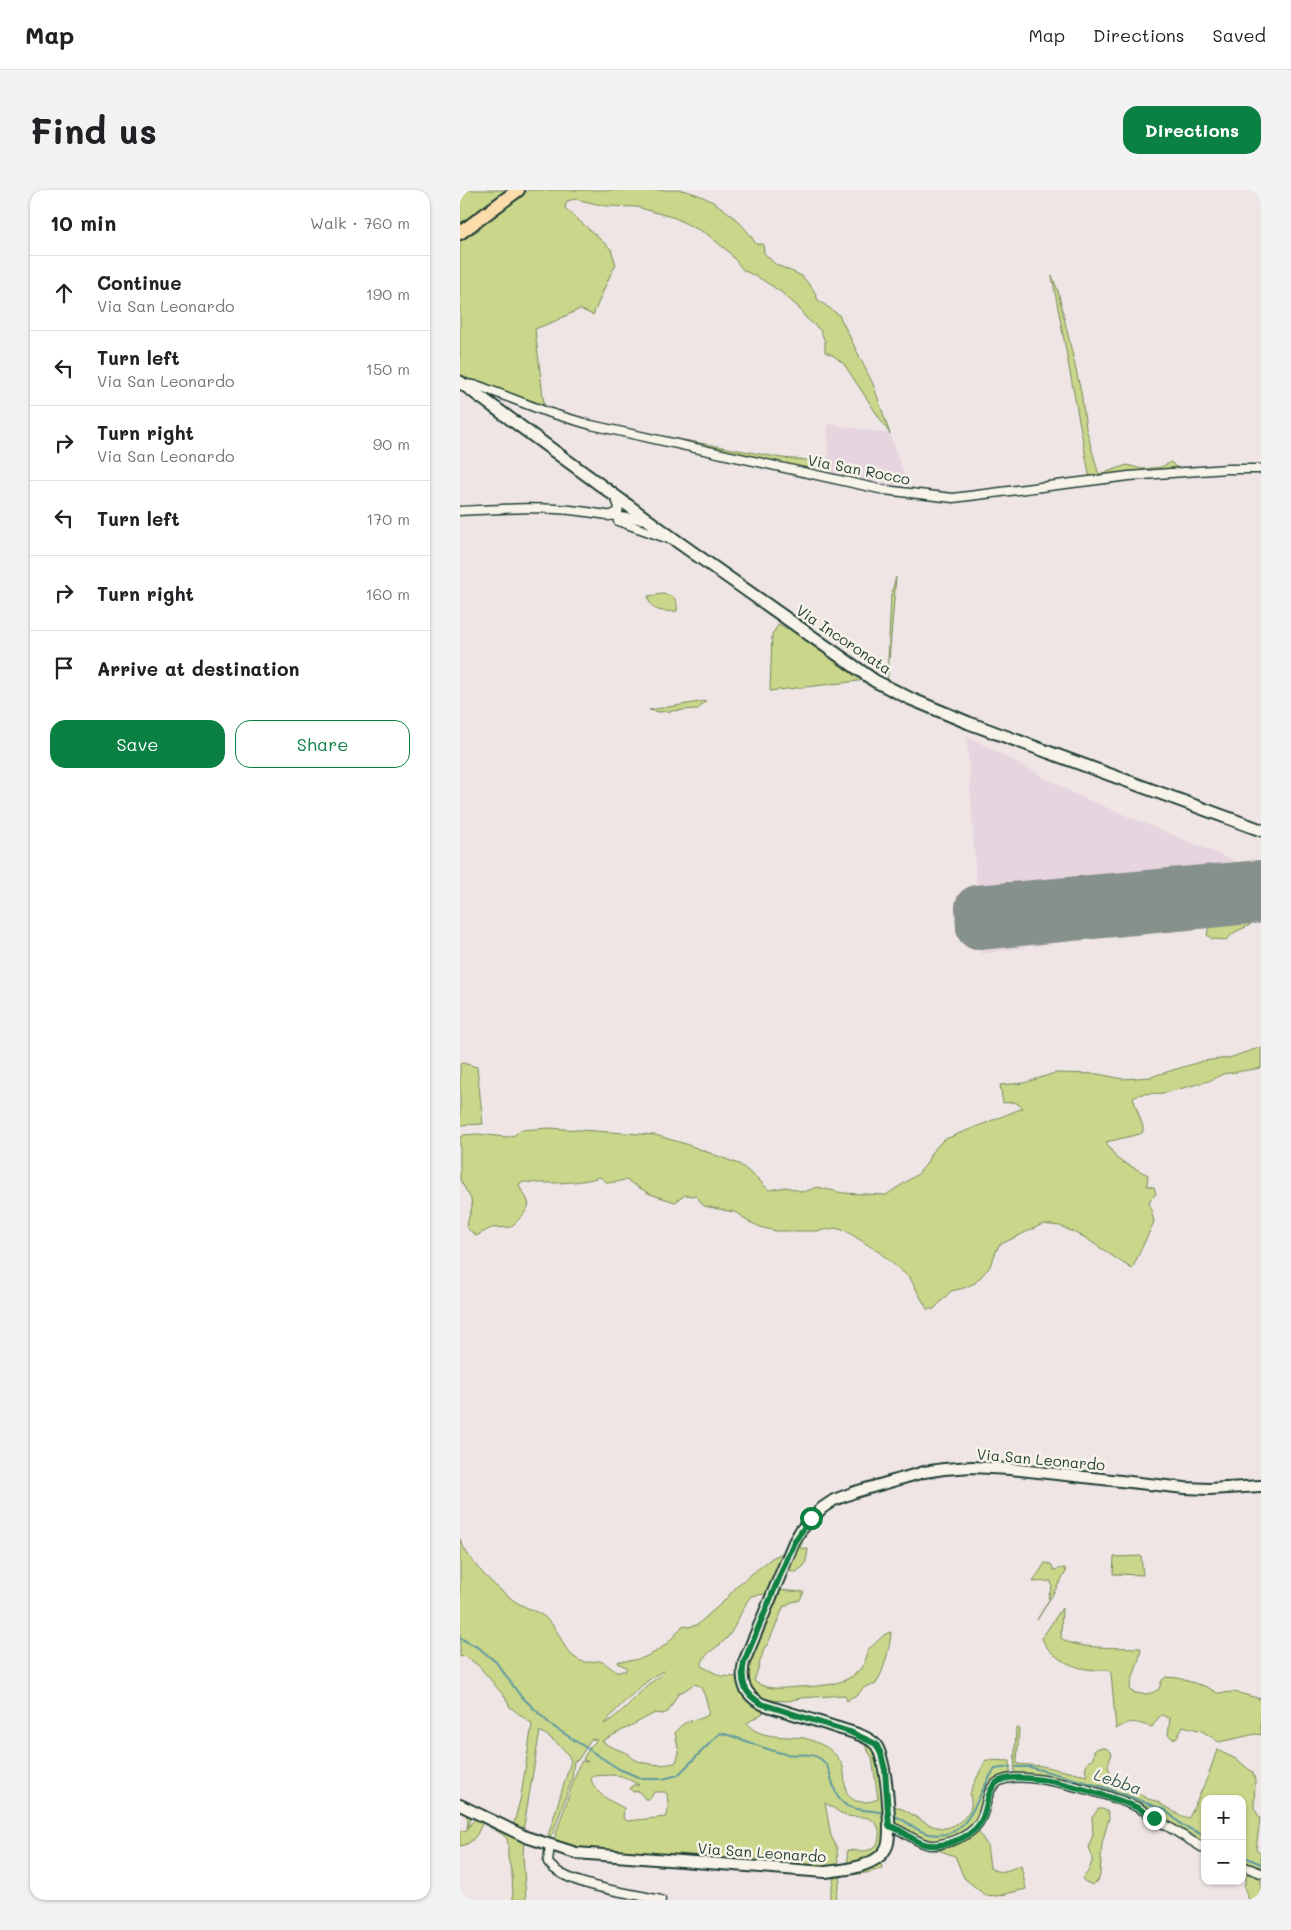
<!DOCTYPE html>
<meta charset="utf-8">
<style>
body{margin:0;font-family:Mali,sans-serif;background:#f2f2f2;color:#202124}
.controls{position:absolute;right:15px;bottom:15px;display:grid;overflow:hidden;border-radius:10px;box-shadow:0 1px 4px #0004}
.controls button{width:45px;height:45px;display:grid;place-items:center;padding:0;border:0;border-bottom:1px solid #e0e0e0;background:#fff;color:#202124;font:25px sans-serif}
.stop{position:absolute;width:15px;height:15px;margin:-11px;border:4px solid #0b8043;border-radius:50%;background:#fff}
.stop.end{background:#0b8043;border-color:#fff;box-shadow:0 1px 5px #0008}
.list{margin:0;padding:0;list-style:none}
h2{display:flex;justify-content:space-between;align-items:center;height:65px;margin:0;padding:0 20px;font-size:21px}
h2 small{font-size:16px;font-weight:400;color:#757577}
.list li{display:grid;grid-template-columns:32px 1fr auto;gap:15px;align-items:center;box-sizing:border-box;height:75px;padding:0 20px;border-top:1px solid #e0e0e0}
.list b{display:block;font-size:19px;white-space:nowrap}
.list p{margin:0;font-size:16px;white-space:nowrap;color:#757577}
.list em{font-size:16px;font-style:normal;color:#757577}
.actions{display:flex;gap:10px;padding:15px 20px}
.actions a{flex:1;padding:11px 0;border:1px solid #0b8043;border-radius:15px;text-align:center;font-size:18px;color:#0b8043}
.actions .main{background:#0b8043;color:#fff}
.icon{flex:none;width:28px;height:28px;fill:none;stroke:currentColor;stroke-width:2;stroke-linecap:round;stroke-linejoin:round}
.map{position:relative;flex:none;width:801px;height:1710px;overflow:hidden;border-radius:15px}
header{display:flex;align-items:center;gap:30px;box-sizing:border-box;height:70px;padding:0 25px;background:#fff;border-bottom:1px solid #e0e0e0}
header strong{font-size:24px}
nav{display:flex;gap:28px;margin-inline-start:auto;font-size:18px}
.intro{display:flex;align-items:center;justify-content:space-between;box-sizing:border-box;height:120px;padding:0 30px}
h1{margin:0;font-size:35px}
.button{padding:12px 22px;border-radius:15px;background:#0b8043;color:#fff;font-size:18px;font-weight:700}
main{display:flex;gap:30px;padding:0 30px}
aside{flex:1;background:#fff;border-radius:15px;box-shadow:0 1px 4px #0004}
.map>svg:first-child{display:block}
</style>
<header>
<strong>Map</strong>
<nav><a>Map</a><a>Directions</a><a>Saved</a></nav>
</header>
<div class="intro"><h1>Find us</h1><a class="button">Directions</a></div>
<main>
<aside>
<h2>10 min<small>Walk · 760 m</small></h2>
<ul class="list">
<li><svg class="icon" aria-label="ahead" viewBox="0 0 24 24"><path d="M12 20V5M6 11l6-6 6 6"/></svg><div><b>Continue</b><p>Via San Leonardo</p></div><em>190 m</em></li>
<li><svg class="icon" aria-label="left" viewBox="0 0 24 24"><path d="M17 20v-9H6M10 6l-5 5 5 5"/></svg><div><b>Turn left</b><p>Via San Leonardo</p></div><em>150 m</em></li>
<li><svg class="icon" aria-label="right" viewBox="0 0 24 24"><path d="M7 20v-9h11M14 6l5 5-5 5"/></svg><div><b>Turn right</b><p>Via San Leonardo</p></div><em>90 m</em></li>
<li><svg class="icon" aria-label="left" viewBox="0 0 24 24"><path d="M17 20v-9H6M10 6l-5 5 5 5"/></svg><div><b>Turn left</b></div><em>170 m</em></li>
<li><svg class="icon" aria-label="right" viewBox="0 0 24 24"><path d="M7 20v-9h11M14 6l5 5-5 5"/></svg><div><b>Turn right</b></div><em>160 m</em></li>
<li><svg class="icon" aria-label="arrive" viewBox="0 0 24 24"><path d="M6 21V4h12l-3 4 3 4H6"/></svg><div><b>Arrive at destination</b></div></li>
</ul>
<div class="actions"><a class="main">Save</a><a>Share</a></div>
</aside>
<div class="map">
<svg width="801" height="1710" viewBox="0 0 801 1710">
<rect width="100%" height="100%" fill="#efe5e4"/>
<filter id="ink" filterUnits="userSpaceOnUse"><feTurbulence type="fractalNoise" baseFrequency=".02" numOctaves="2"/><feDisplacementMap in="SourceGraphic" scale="10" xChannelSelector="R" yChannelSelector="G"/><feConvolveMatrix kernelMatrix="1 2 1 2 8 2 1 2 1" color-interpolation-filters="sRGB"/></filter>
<g filter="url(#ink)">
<g fill="#e6d4df">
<polygon points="368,234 430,244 449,300 407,294 368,283"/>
<polygon points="507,546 619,606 801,682 801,719 799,722 521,764"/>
</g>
<g fill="#cad689" stroke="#748a5e" fill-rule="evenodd">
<polygon points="0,0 47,0 0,35"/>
<path d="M 69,0 L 221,0 C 250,5 281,28 296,54 L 303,54 L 304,63 L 315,74 L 342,86 L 353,99 L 358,110 L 379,125 L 413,194 L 430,244 L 384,174 L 374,166 L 365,162 L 365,151 L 360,140 L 345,127 L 338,117 L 321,102 L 301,89 L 283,80 L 269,62 L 247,44 L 215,28 L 177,17 L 146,16 L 115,9 L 107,11 L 105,18 L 151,59 L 156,75 C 148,87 140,110 133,125 L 120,119 L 95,131 L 75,139 L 84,215 L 18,191 L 0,187 L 0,50 L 19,40 L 35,25 Z"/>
<polygon points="592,86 598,101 621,202 626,238 638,282 641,284 667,275 682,279 701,277 711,272 720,281 630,289"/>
<polygon points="197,245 322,268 358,271 353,281"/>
<polygon points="436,387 427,494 431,405"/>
<path d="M 202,404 C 214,405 218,409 217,421 C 203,422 190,422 188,406 Z"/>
<polygon points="319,434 327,439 330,435 407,490 310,501 312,444"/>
<polygon points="246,511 236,521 236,519 199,522 189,520"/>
<polygon points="785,725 791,727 790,735 775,742 766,750 752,749 747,745 749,736 767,733"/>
<path d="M 801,857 L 801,878 L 763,884 L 749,891 L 704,903 L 681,904 L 673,908 L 683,937 L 683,942 L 680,944 L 646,952 L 657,969 L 688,985 L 687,996 L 694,997 L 696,1004 L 689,1011 L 694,1032 L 672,1079 L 624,1047 L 600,1036 L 583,1034 L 539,1055 L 529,1078 L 515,1093 L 504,1098 L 491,1101 L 474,1119 L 467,1119 L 450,1088 L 419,1062 L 386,1041 L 375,1038 L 358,1041 L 317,1041 L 303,1038 L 287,1031 L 278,1023 L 244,1016 L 236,1006 L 225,1005 L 215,1012 L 190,1004 L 166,990 L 148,993 L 140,987 C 120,993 101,993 80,993 C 72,993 68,991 60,993 L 59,996 L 67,1009 L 69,1015 L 64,1024 L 51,1037 L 31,1038 L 16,1046 L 6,1037 L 12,1017 L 11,1009 L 0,990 L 0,948 L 4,945 L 17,944 L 46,947 L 55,945 L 60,940 L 89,938 L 195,945 L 226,954 L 279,974 L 297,988 L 309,1000 L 326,997 L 344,1002 L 357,997 L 383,1003 L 426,1005 L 458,984 L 467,973 L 471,963 L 483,950 L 563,918 L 555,912 L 543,913 L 540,895 L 564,893 L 595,883 L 638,884 L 663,889 L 690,887 L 743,871 L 769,868 Z"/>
<polygon points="3,873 17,877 23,934 0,935 0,874"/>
<polygon points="354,1333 346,1343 340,1358 348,1359 346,1371 344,1376 336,1382 324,1381 342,1345"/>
<path d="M 0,1349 C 8,1372 36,1398 56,1412 C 67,1419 80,1421 89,1431 C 101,1442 103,1463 119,1470 C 126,1474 131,1471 138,1471 C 145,1471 148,1477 154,1480 C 157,1482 162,1481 166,1481 L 166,1477 L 157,1473 L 159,1471 C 188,1472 207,1457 223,1435 L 228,1437 L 237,1435 L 264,1411 L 279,1394 L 312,1368 L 324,1362 L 326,1365 L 308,1406 L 305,1404 L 291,1406 C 281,1419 277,1436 267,1448 C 258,1459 245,1460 241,1476 L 261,1486 L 278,1487 L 303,1520 L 303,1523 L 287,1533 C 296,1549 328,1546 344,1548 C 352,1550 359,1553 366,1557 C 373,1561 380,1569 383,1577 C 385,1584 384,1592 386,1600 C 390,1614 406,1614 418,1609 L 412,1567 L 406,1558 L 406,1552 L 416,1558 L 424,1606 L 424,1655 L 418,1664 L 404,1671 L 388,1675 L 387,1660 C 407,1662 421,1663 419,1639 C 410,1620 395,1631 383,1624 C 376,1621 372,1616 365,1613 L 371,1646 L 377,1658 L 378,1676 L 149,1664 L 104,1656 L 94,1651 L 96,1643 L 119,1575 L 122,1571 L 128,1572 L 123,1569 L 130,1557 L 137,1550 L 131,1549 L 118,1570 L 114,1571 L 112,1589 L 93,1643 L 87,1649 L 111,1571 C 107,1559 91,1548 80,1541 L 63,1641 L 53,1637 L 61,1606 L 72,1534 L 50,1517 L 45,1507 L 19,1476 L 5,1466 L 0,1467 ZM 204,1481 C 199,1489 193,1490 186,1496 C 174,1509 160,1525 144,1534 C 153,1522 191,1484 204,1481 ZM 234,1494 L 240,1496 C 245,1505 249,1515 248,1525 C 235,1533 225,1527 215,1543 L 219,1563 L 216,1572 C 206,1577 175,1575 169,1564 L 149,1556 L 142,1551 L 195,1523 L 202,1524 L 208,1522 L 219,1502 L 222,1502 ZM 150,1585 L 162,1586 L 179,1595 L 173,1595 L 170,1599 L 173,1602 L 179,1601 L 185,1609 L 190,1609 L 194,1602 L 205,1602 L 207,1604 C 208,1612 209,1620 206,1627 L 167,1631 L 163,1628 L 164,1618 C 152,1612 133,1603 131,1588 L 134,1586 Z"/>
<polygon points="681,1366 683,1385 653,1384 654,1367"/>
<polygon points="585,1373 591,1374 594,1380 605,1378 606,1382 577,1430 590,1408 588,1408 592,1396 591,1391 573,1392"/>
<path d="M 316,1400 L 344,1402 L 340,1410 L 329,1413 L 327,1416 L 324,1416 L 307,1456 L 305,1456 L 294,1491 C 308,1501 322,1498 338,1497 C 366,1496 404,1495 408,1459 C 417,1454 421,1444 431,1442 C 430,1457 424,1482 415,1495 C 408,1494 402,1498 398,1505 L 392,1507 L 387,1511 L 385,1505 L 340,1508 L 329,1511 L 308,1510 L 296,1506 L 286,1492 L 285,1482 Z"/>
<path d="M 602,1418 L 601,1448 C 614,1460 662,1457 681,1458 C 680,1472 672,1485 670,1499 L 672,1502 C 683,1505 690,1505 699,1499 L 702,1490 L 706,1487 L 718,1488 L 747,1497 L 757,1503 L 775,1502 L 801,1509 L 801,1545 L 796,1544 L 759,1552 L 742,1541 L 723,1536 L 717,1547 L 713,1549 L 708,1545 L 710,1529 L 702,1525 L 698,1528 L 692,1537 C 673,1532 673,1529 656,1539 L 651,1483 L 648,1480 C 640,1480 629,1480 621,1478 C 606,1474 587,1464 582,1448 Z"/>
<polygon points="556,1538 559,1538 557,1574 582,1576 627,1586 625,1579 628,1572 633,1569 634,1561 638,1558 646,1558 652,1563 648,1576 653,1593 667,1597 688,1609 696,1611 719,1625 729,1628 748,1586 757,1560 778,1570 793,1583 795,1590 794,1618 800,1628 796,1660 801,1664 801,1703 798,1710 789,1710 784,1697 788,1680 782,1675 782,1609 745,1609 745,1657 720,1641 637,1602 554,1586"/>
<path d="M 526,1570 L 550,1571 L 550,1586 L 537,1591 L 514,1638 L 484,1652 L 465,1653 L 430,1632 L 429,1615 C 449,1617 461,1636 482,1638 C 493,1639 509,1627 511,1616 C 512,1611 509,1606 511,1601 C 512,1597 525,1571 526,1570 Z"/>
<path d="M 0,1618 L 12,1625 L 8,1638 L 16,1627 L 64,1648 L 63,1666 L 66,1710 L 53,1710 L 52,1684 L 48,1668 L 48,1654 L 47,1649 L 42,1644 L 22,1633 C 19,1643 12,1655 0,1656 L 0,1641 L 7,1640 L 8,1629 L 6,1625 L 0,1622 Z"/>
<polygon points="638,1619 643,1619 648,1622 649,1628 642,1653 640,1685 638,1691 632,1695 624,1691 622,1688 628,1682 632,1672 632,1667 629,1657 633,1644 632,1628"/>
<path d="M 518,1638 L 518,1641 L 527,1655 L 530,1677 C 539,1686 551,1679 561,1675 L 566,1699 L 537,1706 L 525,1705 L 504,1688 L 495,1666 L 469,1657 Z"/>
<path d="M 420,1670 L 422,1678 C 409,1684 396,1684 381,1686 L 375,1710 L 369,1710 L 375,1682 Z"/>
</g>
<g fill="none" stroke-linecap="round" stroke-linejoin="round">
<g stroke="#609aa2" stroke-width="2">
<path d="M 0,1448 L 19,1458 L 36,1472 L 59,1504 L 91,1535 L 159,1579 L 183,1589 L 203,1589 L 218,1585 L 260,1543 C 283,1548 304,1560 326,1564 C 338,1566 353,1561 363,1571 C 369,1576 370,1584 372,1591 C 381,1626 398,1617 425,1623"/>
<polyline points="556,1577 570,1577 647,1598 705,1620 722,1635 745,1646"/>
<path d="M 432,1625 C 446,1629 456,1642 470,1644 C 512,1652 516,1602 535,1579 L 550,1577"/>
<polyline points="782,1666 801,1674"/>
</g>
<polyline stroke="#87918c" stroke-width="44" points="801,692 517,717 518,738 801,711"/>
<g stroke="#1f3d34" stroke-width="11">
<g id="minor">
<polyline points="6,194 19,196 87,222 131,235 424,300 493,308 669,286 767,279 801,279"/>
<path d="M 0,321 C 39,319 80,316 119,321 C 142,324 164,328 187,330"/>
<polyline points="149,326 158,322 159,317 155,307"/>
<polyline points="158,331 209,349"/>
<path d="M 429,1636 C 444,1640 454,1652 470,1655 C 477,1656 488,1652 495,1650 C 536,1635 518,1604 538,1592 C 563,1577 650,1605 677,1617 C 683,1620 690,1625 696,1629 C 712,1639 728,1649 745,1659"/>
<path d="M 90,1655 L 88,1672 C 103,1696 173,1703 201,1710"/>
<polyline points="782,1676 801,1683"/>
</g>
</g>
<g stroke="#1f3d34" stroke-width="14">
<path id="tertiary" d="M 0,1615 L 66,1647 L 116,1663 L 365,1682 C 383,1680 406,1678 420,1666 C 423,1663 427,1658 428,1653 C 431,1636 427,1563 414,1553 C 404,1544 387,1541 375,1537 C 351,1529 326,1522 302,1514 C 284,1504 280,1492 284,1472 L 334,1352 L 341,1340 L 362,1318 L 374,1310 L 395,1302 L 464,1282 L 484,1279 L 512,1277 L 550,1279 L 725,1298 L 749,1299 L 801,1296"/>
</g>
<g stroke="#1f3d34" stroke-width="15">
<polyline id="secondary" points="0,192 218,352 415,491 451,509 509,533 801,640"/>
</g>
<g stroke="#1f3d34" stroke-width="16">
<polyline id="primary" points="0,43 58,0"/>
</g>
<use href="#minor" stroke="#f7f3e8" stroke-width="8"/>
<use href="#tertiary" stroke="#f7f3e8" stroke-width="10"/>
<use href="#secondary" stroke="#f7f3e8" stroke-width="11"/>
<use href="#primary" stroke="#fbdcab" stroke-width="12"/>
</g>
</g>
<g fill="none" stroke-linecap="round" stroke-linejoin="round" filter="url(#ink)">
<path stroke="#0b8043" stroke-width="6" d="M 351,1328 L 334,1352 L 284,1472 C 280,1492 284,1504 302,1514 L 390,1542 L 416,1554 L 421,1564 L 425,1580 L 429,1636 C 444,1640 447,1647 459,1652 C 477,1661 510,1649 520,1633 C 528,1621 525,1605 535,1594 C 554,1574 655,1607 678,1618 C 683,1621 689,1625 694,1628"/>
</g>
<g text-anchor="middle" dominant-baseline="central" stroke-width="5" stroke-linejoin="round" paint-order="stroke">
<g font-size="15" fill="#1f3d34" stroke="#f7f3e8">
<text transform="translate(399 279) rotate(11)">Via San Rocco</text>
<text transform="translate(384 449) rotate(34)">Via Incoronata</text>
<text transform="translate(581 1269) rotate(5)">Via San Leonardo</text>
<text transform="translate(302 1662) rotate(4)">Via San Leonardo</text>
</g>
<g font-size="16" font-style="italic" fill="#355c59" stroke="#f7f3e8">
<text transform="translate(658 1591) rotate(19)">Lebba</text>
</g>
</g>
</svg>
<div class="controls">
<button>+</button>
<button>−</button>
</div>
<div class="stop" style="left:351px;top:1328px"></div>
<div class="stop end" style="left:694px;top:1628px"></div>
</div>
</main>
